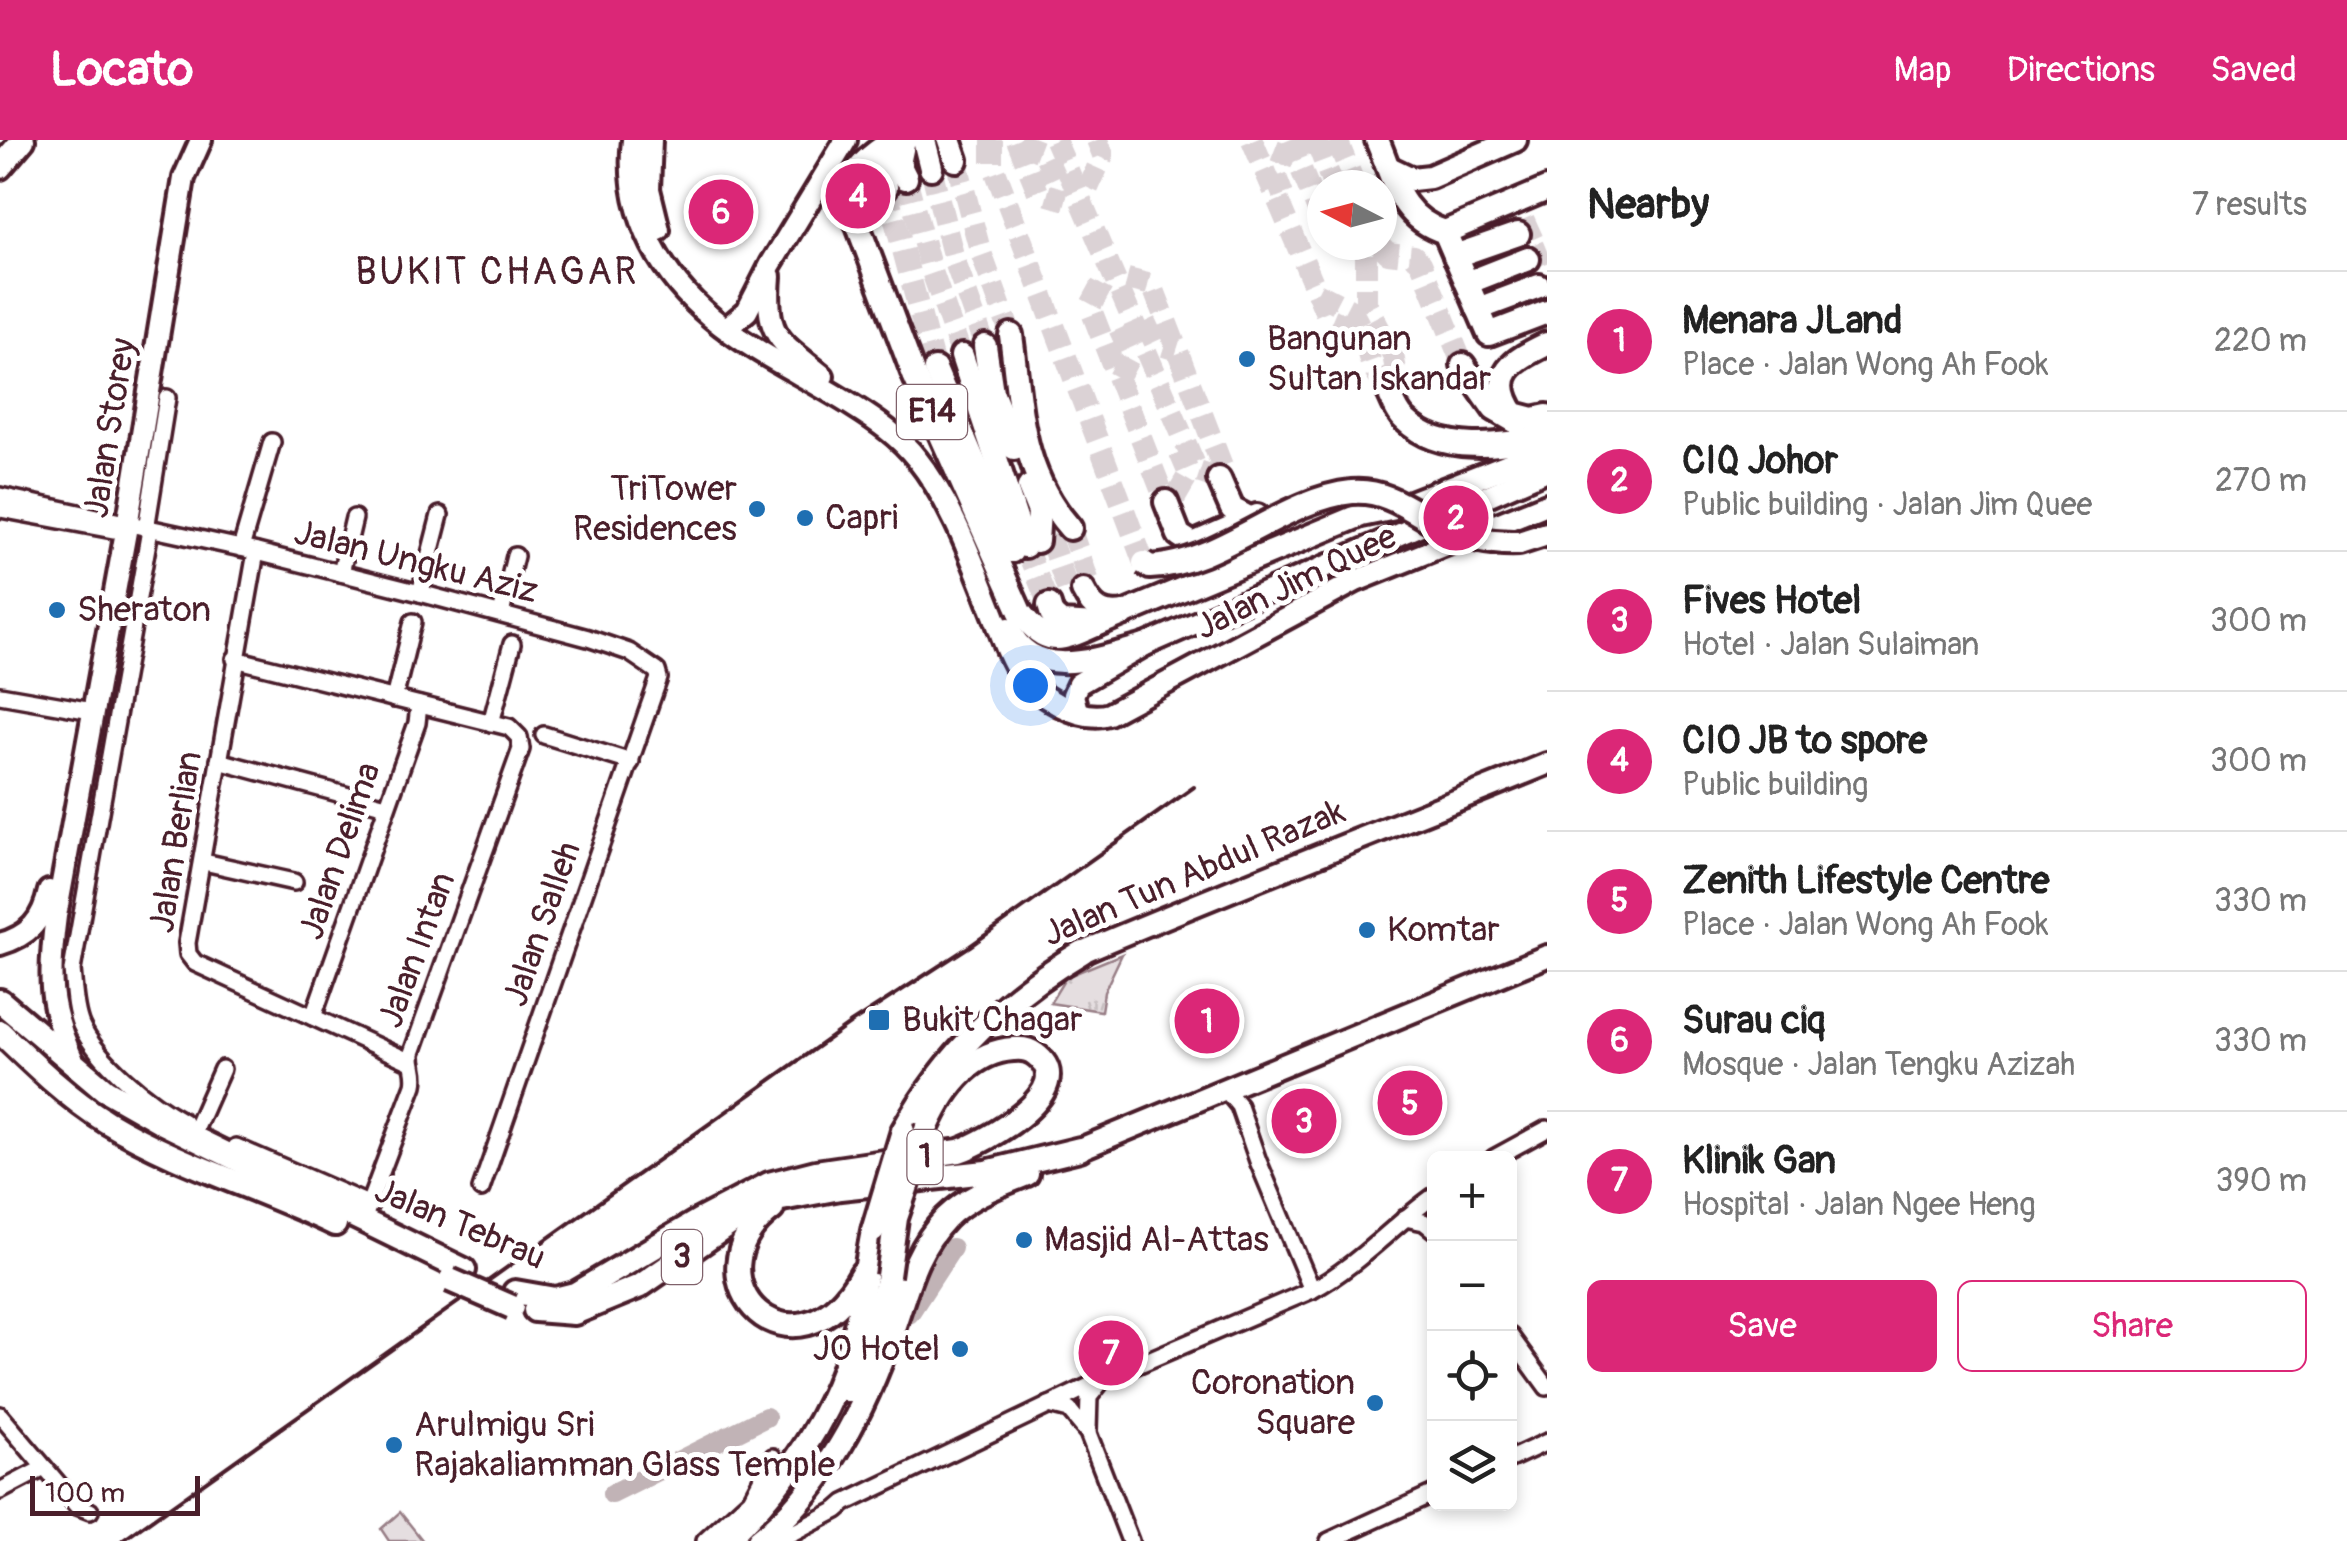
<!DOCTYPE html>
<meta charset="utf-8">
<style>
body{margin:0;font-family:Pangolin,sans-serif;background:#f6f6f6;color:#222}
.controls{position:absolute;right:30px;bottom:30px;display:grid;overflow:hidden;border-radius:15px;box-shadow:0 5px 15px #0003}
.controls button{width:90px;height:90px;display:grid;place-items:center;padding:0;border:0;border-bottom:2px solid #e0e0e0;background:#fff;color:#222;font:50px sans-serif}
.compass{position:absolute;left:1307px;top:30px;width:90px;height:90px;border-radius:50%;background:#fff;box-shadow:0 5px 15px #0003;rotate:276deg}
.scale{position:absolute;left:30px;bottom:25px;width:170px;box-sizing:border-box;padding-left:10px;border:5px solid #4a1f2b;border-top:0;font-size:28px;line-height:35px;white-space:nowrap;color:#4a1f2b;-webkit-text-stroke:8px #fff;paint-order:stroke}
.you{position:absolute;left:1030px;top:545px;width:35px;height:35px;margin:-25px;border:8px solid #fff;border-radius:50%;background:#1a73e8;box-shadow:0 0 0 15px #1a73e833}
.badge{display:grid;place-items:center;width:65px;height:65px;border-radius:50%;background:#db2777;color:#fff;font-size:32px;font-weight:700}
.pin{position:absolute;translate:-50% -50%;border:5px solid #fff;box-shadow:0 2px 10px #0006}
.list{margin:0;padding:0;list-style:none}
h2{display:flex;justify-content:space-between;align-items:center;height:130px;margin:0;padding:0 40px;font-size:42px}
h2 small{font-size:32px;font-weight:400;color:#767676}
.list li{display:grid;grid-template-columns:65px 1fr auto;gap:30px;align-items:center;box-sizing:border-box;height:140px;padding:0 40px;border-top:2px solid #e0e0e0}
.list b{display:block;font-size:38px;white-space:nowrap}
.list p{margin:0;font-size:32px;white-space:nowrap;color:#767676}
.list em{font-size:32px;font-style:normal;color:#767676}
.actions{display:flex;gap:20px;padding:30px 40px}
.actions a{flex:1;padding:22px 0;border:2px solid #db2777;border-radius:15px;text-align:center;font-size:35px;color:#db2777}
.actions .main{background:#db2777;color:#fff}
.icon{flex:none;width:55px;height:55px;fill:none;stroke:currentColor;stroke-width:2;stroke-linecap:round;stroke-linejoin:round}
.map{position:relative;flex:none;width:1547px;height:1401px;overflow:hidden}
header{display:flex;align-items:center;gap:60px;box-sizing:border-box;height:140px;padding:0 50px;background:#db2777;color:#fff}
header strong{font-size:48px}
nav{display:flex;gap:55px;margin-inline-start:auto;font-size:35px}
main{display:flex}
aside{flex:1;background:#fff}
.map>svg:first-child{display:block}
</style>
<header>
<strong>Locato</strong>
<nav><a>Map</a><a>Directions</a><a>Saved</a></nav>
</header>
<main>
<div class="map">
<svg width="1547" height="1401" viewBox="0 0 1547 1401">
<defs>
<pattern id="grass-tufts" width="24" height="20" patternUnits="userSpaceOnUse" patternTransform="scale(2.5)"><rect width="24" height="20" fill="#e5dee0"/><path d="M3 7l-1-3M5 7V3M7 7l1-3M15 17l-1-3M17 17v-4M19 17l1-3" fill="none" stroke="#c6bec0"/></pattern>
<pattern id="forest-firs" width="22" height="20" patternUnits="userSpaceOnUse" patternTransform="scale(2.5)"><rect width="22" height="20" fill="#e5dee0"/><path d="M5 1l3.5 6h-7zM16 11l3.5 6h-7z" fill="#c6bec0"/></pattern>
</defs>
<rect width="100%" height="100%" fill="#fff"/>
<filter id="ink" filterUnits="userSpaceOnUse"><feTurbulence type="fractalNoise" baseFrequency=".01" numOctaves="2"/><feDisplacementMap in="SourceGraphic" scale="20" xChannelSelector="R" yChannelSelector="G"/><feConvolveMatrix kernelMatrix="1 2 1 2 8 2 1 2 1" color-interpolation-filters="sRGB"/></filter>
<g filter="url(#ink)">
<polygon fill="url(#grass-tufts)" stroke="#987e86" stroke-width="2.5" points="1122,814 1104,852 1101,871 1050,863 1066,837"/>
<polygon fill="url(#forest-firs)" stroke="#987e86" stroke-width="2.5" points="400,1372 423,1401 389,1401 381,1389"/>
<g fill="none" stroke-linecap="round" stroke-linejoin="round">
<g stroke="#c1b3b6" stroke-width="20">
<polyline points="909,1174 952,1108"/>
<polyline points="612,1354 766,1277"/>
</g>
<g stroke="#dbd2d5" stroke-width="22" stroke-dasharray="22 11" stroke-linecap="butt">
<polyline points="992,0 992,22 1144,423"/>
<polyline points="1017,0 1038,52 1066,60"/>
<polyline points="1055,0 1198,332 1219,339"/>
<polyline points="1252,0 1328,178 1364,193"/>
<polyline points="1289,0 1322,80"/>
<polyline points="1316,0 1333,45"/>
<polyline points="1337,0 1355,45"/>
<polyline points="1018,3 1044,13 1056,39"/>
<polyline points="956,20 980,110 1011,195"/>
<polyline points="931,28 954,119 985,206"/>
<polyline points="906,38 930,126 962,216"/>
<polyline points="886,47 935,229"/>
<polyline points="1088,48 1103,15 1097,0"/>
<polyline points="1283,55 1276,37 1290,1 1318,5"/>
<polyline points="1518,94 1547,81"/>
<polyline points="1380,105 1388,113 1414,116 1421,123 1463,225"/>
<polyline points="1366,114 1366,163 1393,215 1398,240"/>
<polyline points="1528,119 1547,111"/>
<polyline points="1127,139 1152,145 1226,336"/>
<polyline points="1102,145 1090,167 1166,362"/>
<polyline points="1317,153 1352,171 1366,198"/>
<polyline points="1145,182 1155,203 1177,210"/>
<path d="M 1367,200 C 1366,217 1374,234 1386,246"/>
<polyline points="1118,238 1131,214 1119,188"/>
<polyline points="1175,358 1189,334 1180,313"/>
<polyline points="1070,388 1090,445"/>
<polyline points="1049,396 1070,456"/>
<polyline points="1025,406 1049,465"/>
</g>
<g stroke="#4a1f2b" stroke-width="22">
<g id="minor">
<polyline points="0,356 241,408 420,453 588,498 629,512 657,531 659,538 481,1049"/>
<polyline points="0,369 113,390 127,386"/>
<polyline points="146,389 167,258"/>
<path d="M 150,390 L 72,830 C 74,848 74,868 81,885 C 97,921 149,963 184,982"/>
<polyline points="241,408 272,302"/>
<polyline points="256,412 187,803 188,814 195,823 411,922"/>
<polyline points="341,433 354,378"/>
<polyline points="420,453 440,375"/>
<polyline points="501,474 515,416"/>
<path d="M 235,519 L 509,587 L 519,597 L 521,609 L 412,913 C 411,925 417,932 414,945 L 366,1072"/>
<polyline points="0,555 92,571"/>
<polyline points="394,559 413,482"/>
<polyline points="491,583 512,504"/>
<polyline points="544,595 631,622"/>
<polyline points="219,621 386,666"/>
<polyline points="204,722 294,742"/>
<polyline points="313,877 417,583 419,565"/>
<polyline points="1225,949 1239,966 1258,1021 1312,1150"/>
<polyline points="196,988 222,929"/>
<polyline points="236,1007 370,1065"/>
<polyline points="1494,1018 1547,989"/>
<polyline points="1405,1078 1424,1082 1434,1090"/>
<polyline points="1510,1196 1547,1247"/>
<polyline points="1049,1265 1069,1270 1088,1293 1130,1401"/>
<polyline points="0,1275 77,1366 90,1371"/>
<polyline points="1088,1291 1089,1257 1100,1243"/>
<polyline points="1510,1319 1547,1302"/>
<polyline points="0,1351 44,1328"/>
<polyline points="705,1401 751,1359 773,1317"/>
<path d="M 778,1401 L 837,1370 L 845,1363 L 1102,1240 L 1312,1150 C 1357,1126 1392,1086 1434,1056"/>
<polyline points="1329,1401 1434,1353"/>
</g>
</g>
<g stroke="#4a1f2b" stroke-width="28">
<g id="major">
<path d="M 633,0 C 628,41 637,80 658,116 C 704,193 781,220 853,266 C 877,281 900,297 917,319 C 953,364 973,423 994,475 C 1001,493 1007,514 1018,531 C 1034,555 1080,583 1109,574 L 1356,441 L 1547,364"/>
<polyline points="651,0 649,49 659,90"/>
<path d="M 770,136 C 765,198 779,200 823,236"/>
<polyline points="729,186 747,171 771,124 846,0"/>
<path d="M 1009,488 C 1033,544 1101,517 1145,505"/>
<polyline points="1077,571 1073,555 1078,544 1145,505 1547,330"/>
<path d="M 0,804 C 29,796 43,780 49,751"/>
<path d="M 1082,812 C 1236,747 1392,687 1547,624"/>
<path d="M 74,923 C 48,866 48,837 56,776 L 127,386 L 184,38 L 201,0"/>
<polyline points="1080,1009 1547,816"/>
</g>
</g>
<g stroke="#4a1f2b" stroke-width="30">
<g id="highway">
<path d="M 894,0 C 870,15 856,26 846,54 L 914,235 L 1020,472 C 1047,508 1060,501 1098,484"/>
<polyline points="904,0 899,24 906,38"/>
<polyline points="924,0 931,28"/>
<polyline points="949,0 956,20"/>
<path d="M 1377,0 C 1394,39 1399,78 1445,92 L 1489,194 L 1547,172"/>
<polyline points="0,27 23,0"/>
<polyline points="1389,28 1412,39 1430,37 1515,0"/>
<polyline points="886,47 881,16 888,3"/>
<polyline points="1445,92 1547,49"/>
<polyline points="1455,116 1518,94"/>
<polyline points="1467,143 1528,119"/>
<polyline points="1478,169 1539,146"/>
<path d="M 1011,195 C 1021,267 1019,330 1070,388"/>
<path d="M 1547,204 C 1514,220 1487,234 1514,274 L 1533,279 L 1547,276"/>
<polyline points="985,206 992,252 1014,308"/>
<polyline points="962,216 1025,406"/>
<polyline points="1463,225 1494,269 1518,283"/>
<polyline points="935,229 1012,411"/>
<path d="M 1386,246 C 1392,257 1396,272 1405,280 C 1441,315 1503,306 1547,296"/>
<polyline points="1219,339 1232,369 1251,379"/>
<polyline points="1029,347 1039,372 1037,401"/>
<polyline points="1166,362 1179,395 1193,404 1257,376"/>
<polyline points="1519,403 1547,394"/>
<path d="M 1083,450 C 1093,470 1103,476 1125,473"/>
<polyline points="1049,465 1052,475 1061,483 1096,485 1361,375 1400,367 1547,310"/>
<polyline points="0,861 105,950 163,983 464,1130"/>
<path d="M 0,892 C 33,924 68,958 107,982 C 179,1025 260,1048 335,1084"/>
<path d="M 903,991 C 946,913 1006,857 1082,812"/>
<path d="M 772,1069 C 681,1138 795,1253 862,1133"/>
<path d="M 515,1152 L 555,1159 L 575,1154 L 700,1080 L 769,1044 L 816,1032 L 959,1011 C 984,1003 1083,949 1035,914 C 1029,909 1021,908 1013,909 C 969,912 943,951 927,987"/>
<polyline points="535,1170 574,1173 640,1146 747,1072 771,1061 840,1048 986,1032 1080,1009"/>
<polyline points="850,1251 876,1185 888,1136"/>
<path d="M 725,1401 C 776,1353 820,1294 844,1228 C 860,1184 864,1136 873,1091"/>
<path d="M 758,1401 C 826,1348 865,1269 893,1188 C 907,1148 915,1110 946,1078 C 968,1056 999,1045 1027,1034"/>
</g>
</g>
<use href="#minor" stroke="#fff" stroke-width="15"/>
<use href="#major" stroke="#fff" stroke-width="20"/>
<use href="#highway" stroke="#fff" stroke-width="22"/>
<polyline stroke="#4a1f2b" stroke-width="4" points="122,1401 851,883 970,806 1194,647"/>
<g stroke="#4a1f2b" stroke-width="30" stroke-linecap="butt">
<g id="highway-bridge">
<path d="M 1144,423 L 1150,427 C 1220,424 1283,359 1352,352 C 1388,349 1414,373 1444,388 C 1468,399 1493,404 1519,403"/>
<polyline points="873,1091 903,991"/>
<polyline points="888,1136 896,1078 927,987"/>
<polyline points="450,1140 512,1167"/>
</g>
</g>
<use href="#highway-bridge" stroke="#fff" stroke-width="22"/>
</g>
</g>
<g fill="#1f6fb2" stroke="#fff" stroke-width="4">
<circle cx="1247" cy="219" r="10"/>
<circle cx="757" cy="369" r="10"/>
<circle cx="805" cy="378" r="10"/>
<circle cx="57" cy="470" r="10"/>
<circle cx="1367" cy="790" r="10"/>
<rect x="867" y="868" width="24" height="24" rx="5"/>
<circle cx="1024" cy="1100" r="10"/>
<circle cx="960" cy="1209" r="10"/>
<circle cx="1375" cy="1263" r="10"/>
<circle cx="394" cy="1305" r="10"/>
</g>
<g text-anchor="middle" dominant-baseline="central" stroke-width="10" stroke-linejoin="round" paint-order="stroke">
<g fill="#fff" stroke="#80626b" stroke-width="2.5">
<rect x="897" y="245" width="70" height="54" rx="8"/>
<rect x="907.5" y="990" width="35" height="54" rx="8"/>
<rect x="662" y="1090" width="40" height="54" rx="8"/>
</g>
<g font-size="32" font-weight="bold" fill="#4a1f2b">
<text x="932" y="272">E14</text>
<text x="925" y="1017">1</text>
<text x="682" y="1117">3</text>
</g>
<g font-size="35" fill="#4a1f2b" stroke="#fff" text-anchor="start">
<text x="1267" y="199">Bangunan<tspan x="1267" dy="40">Sultan Iskandar</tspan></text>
<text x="737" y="349" text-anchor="end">TriTower<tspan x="737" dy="40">Residences</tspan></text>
<text x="825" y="378">Capri</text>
<text x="77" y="470">Sheraton</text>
<text x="1387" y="790">Komtar</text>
<text x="902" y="880">Bukit Chagar</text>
<text x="1044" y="1100">Masjid Al-Attas</text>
<text x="940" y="1209" text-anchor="end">JO Hotel</text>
<text x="1355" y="1243" text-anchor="end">Coronation<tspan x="1355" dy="40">Square</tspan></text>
<text x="414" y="1285">Arulmigu Sri<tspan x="414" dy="40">Rajakaliamman Glass Temple</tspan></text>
</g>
<g font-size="35" fill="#4a1f2b" stroke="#fff">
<text transform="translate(110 288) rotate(-81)">Jalan Storey</text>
<text transform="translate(416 422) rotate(14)">Jalan Ungku Aziz</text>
<text transform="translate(1296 442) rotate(-26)">Jalan Jim Quee</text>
<text transform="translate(176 702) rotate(-81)">Jalan Berlian</text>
<text transform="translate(340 711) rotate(-71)">Jalan Delima</text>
<text transform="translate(1194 733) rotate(-23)">Jalan Tun Abdul Razak</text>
<text transform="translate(542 784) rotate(-71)">Jalan Salleh</text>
<text transform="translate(417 810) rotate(-70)">Jalan Intan</text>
<text transform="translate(460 1084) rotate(23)">Jalan Tebrau</text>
</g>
<g font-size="38" letter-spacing="2.5" fill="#4a1f2b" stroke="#fff">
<text x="497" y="132">BUKIT CHAGAR</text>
</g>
</g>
</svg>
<div class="controls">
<button>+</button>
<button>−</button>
<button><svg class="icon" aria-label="locate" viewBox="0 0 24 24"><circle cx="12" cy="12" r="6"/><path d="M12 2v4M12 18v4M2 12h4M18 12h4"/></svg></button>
<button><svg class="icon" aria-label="layers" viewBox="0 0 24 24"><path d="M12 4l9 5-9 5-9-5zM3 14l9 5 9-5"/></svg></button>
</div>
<svg class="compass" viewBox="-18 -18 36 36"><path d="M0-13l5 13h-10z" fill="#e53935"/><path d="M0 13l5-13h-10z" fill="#767676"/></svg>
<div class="scale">100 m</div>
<div class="you"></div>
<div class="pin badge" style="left:1207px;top:881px">1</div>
<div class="pin badge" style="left:1456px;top:378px">2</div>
<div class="pin badge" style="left:1304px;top:981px">3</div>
<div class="pin badge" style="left:858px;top:56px">4</div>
<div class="pin badge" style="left:1410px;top:963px">5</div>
<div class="pin badge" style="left:721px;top:72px">6</div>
<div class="pin badge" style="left:1111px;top:1213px">7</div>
</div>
<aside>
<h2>Nearby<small>7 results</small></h2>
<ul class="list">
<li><span class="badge">1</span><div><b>Menara JLand</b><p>Place · Jalan Wong Ah Fook</p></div><em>220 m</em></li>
<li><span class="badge">2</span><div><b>CIQ Johor</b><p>Public building · Jalan Jim Quee</p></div><em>270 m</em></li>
<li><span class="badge">3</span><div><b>Fives Hotel</b><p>Hotel · Jalan Sulaiman</p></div><em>300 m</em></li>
<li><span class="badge">4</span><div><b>CIO JB to spore</b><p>Public building</p></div><em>300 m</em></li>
<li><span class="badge">5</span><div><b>Zenith Lifestyle Centre</b><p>Place · Jalan Wong Ah Fook</p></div><em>330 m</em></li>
<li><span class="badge">6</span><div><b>Surau ciq</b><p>Mosque · Jalan Tengku Azizah</p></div><em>330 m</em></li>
<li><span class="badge">7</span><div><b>Klinik Gan</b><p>Hospital · Jalan Ngee Heng</p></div><em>390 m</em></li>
</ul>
<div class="actions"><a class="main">Save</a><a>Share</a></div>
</aside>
</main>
